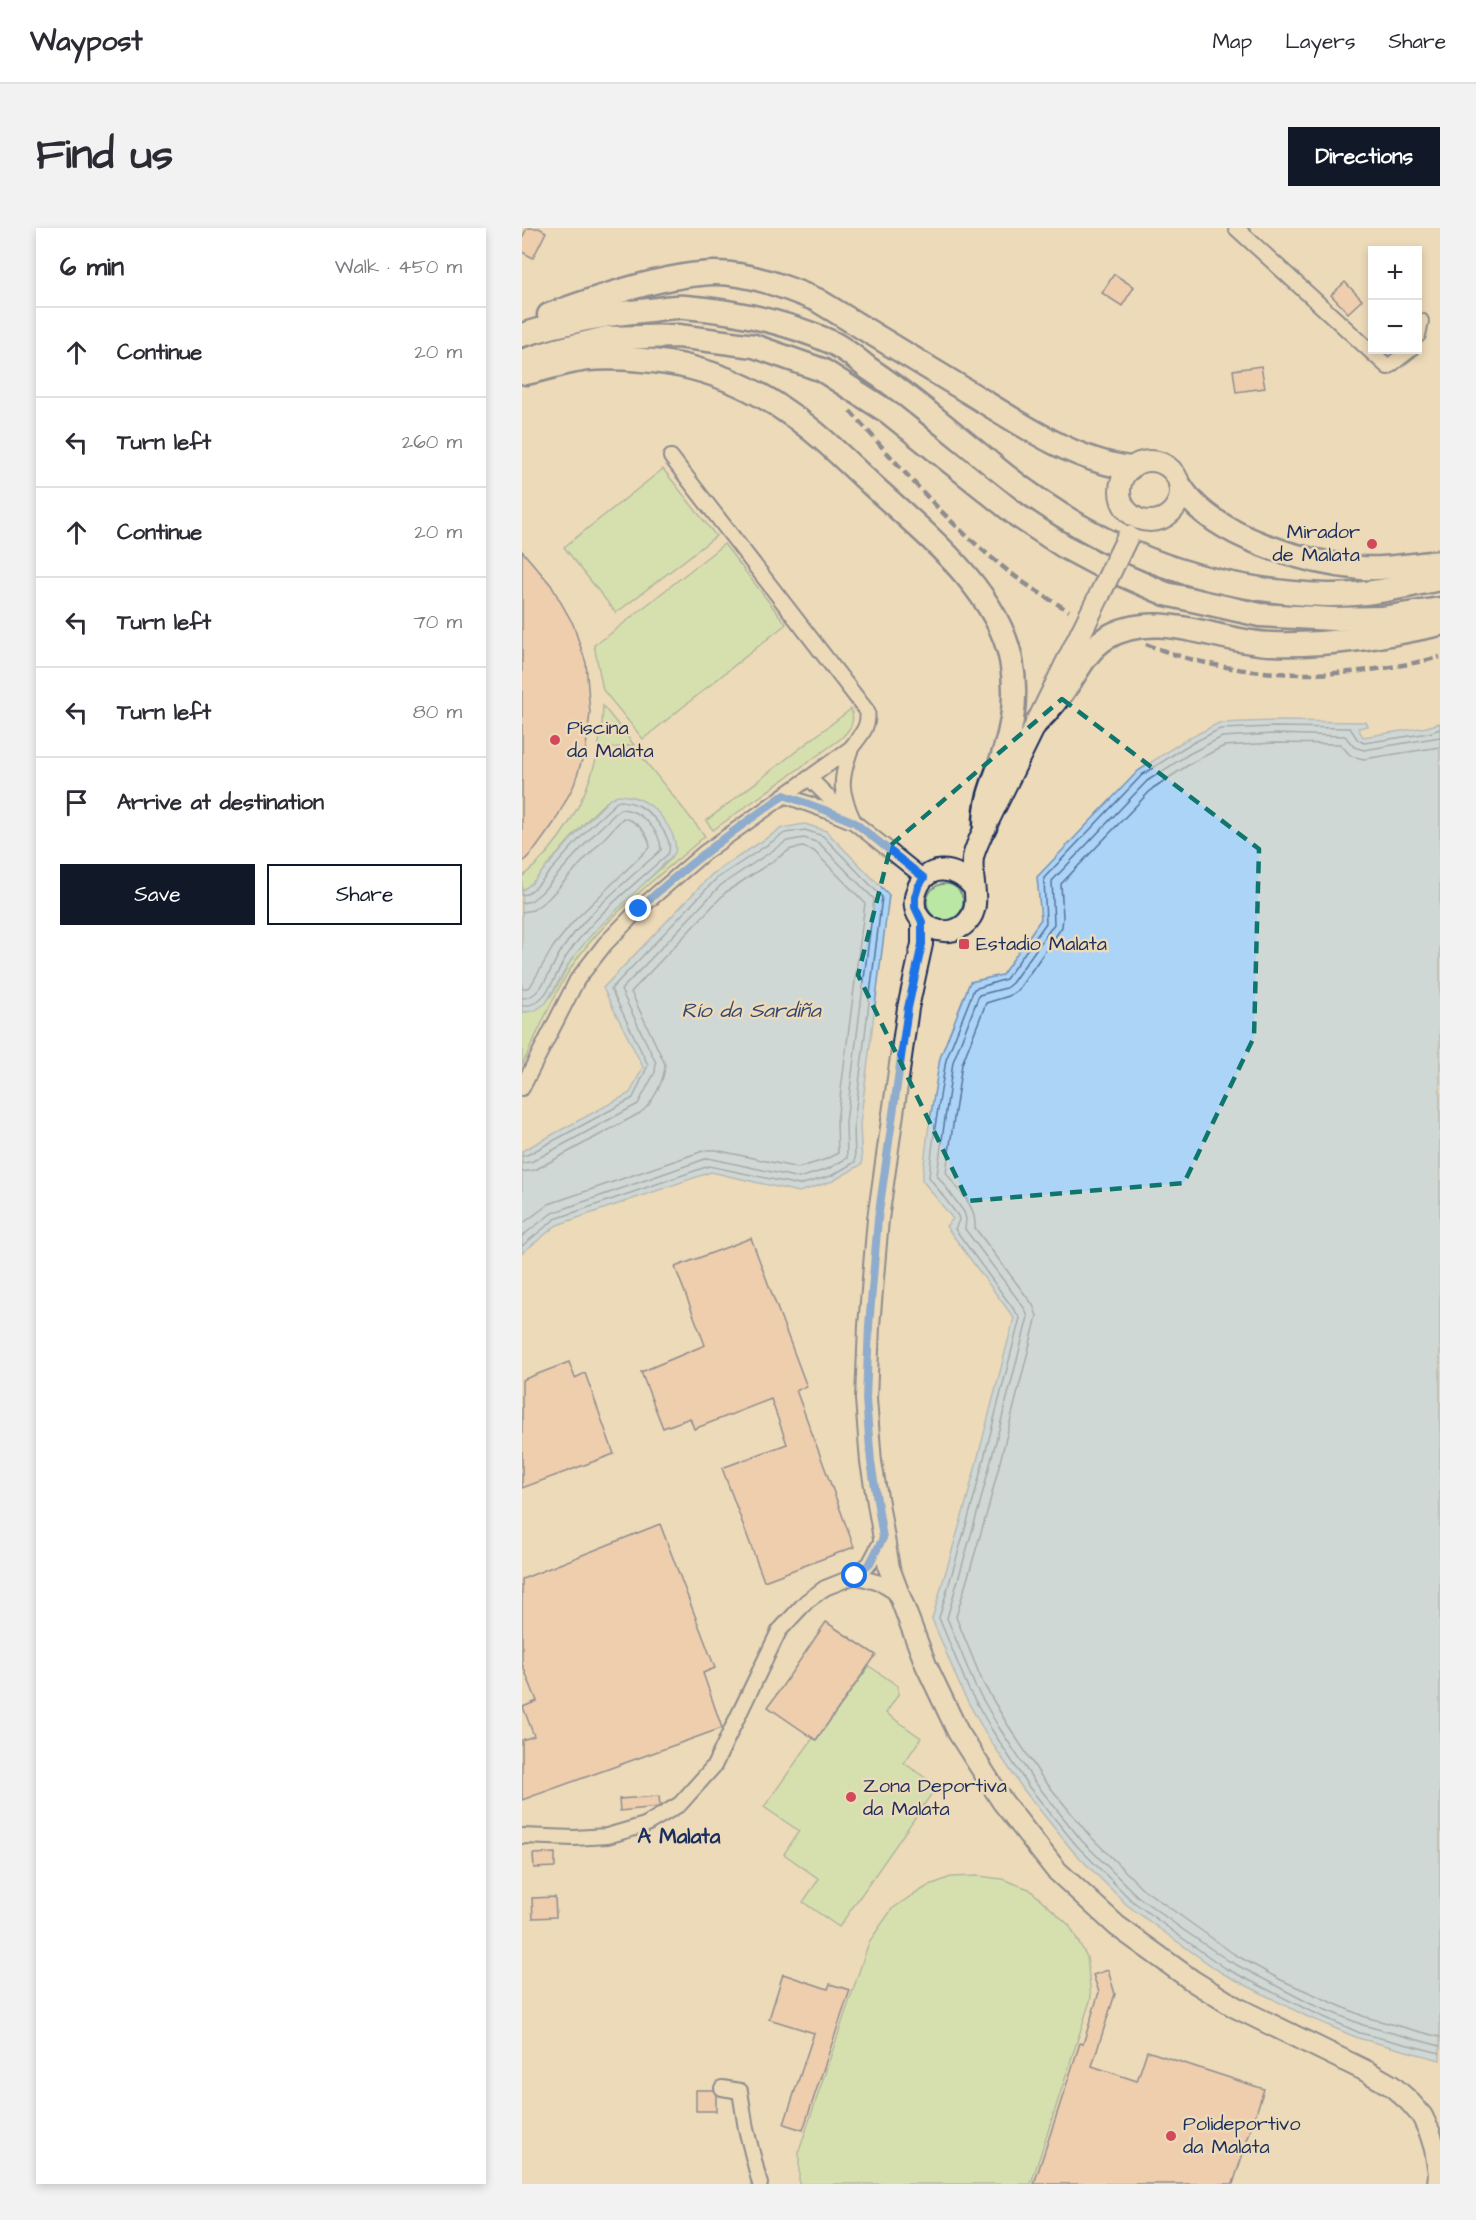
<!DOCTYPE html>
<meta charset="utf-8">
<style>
body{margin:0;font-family:"Architects Daughter",sans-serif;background:#f2f2f3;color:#2b2b33}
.controls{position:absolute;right:18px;top:18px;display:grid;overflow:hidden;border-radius:0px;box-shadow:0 3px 9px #0003}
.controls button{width:54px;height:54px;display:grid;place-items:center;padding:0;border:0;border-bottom:2px solid #e1e1e2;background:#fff;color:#2b2b33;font:30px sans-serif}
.stop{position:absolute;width:18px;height:18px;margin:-14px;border:4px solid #1a73e8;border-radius:50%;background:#fff}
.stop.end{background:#1a73e8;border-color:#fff;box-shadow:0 2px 6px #0008}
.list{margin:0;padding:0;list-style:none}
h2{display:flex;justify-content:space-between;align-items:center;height:78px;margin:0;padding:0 24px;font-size:26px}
h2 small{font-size:20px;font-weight:400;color:#7c7c81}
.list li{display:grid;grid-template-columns:39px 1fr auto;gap:18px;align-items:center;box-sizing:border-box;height:90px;padding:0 24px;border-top:2px solid #e1e1e2}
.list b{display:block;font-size:22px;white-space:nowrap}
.list em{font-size:20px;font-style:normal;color:#7c7c81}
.actions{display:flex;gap:12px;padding:18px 24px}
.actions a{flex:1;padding:14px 0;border:2px solid #111827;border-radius:0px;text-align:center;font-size:21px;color:#111827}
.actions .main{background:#111827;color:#fff}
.icon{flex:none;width:33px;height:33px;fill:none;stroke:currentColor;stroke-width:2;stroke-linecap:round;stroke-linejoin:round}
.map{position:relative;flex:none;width:918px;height:1956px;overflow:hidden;border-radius:0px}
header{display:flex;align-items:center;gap:36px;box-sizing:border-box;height:84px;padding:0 30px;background:#fff;border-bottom:2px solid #e1e1e2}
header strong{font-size:28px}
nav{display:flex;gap:33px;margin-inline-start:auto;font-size:21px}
.intro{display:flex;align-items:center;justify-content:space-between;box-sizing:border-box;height:144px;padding:0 36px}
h1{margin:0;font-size:42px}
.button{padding:15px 27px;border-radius:0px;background:#111827;color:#fff;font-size:21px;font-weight:700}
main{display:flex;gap:36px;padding:0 36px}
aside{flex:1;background:#fff;border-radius:0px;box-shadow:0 3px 9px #0003}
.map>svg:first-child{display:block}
</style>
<header>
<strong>Waypost</strong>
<nav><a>Map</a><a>Layers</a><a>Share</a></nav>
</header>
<div class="intro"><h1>Find us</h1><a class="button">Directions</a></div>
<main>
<aside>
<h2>6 min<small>Walk · 450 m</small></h2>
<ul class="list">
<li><svg class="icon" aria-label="ahead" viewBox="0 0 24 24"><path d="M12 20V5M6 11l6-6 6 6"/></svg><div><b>Continue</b></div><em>20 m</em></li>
<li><svg class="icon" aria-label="left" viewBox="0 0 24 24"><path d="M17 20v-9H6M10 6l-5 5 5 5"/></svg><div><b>Turn left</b></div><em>260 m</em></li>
<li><svg class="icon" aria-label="ahead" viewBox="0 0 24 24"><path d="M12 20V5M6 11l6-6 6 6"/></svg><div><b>Continue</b></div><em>20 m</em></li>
<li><svg class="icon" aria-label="left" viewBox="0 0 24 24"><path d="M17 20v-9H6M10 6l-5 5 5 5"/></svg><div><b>Turn left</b></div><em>70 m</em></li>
<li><svg class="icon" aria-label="left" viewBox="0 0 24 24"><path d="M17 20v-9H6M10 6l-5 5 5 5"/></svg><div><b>Turn left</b></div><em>80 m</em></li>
<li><svg class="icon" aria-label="arrive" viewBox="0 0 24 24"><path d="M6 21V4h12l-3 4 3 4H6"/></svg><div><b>Arrive at destination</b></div></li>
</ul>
<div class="actions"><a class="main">Save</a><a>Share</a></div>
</aside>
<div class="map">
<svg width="918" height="1956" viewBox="0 0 918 1956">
<rect width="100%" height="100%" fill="#eddab8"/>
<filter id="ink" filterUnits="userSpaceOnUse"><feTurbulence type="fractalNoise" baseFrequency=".0167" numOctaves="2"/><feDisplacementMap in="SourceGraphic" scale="12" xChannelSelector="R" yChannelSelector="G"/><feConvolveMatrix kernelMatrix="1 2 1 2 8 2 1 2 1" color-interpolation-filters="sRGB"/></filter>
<g filter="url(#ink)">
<g fill="#bbe7a5" stroke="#6b8b82" stroke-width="1.5">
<polygon points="141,241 194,308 94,385 42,319"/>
<polygon points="202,316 264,396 121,511 81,462 72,417 83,410"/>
<polygon points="81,478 112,517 76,522 80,496"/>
<path d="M 329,481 C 334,495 327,503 317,512 L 191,602 L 184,593 Z"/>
<path d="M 115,523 L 183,608 C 140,646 91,682 57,728 C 33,761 18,801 0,837 L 0,784 C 28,786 39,747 51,729 C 78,691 117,661 150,630 C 155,610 148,603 137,588 C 125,573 109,563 89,571 C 75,577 24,640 10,655 L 0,663 L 0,649 C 38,618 63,575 75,528 Z"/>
<circle cx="423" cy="674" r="18"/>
<polygon points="347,1438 376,1458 376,1467 364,1485 399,1510 382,1535 415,1558 317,1699 281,1674 297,1651 262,1626 277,1603 242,1579 291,1510 295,1511"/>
<polygon points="456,1648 480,1651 507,1661 547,1697 565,1729 569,1770 509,1956 277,1956 277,1923 347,1714 370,1681 386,1670 408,1657 429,1649"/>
</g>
<g fill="#acd4f6" stroke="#7292b9" stroke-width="1.5">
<polygon points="752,493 844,494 846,498 836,500 841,509 905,499 918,495 918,1832 836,1810 784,1788 700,1745 653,1712 605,1677 550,1622 501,1561 464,1506 441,1465 410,1391 444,1275 492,1090 424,998 431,991 400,952 406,904 418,830 448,754 480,747 519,691 515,649 616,543 660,514 697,495"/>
<path d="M 95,567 C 105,567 114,569 123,574 C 137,582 157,608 153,625 L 70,706 L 49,732 L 24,775 L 12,783 L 0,784 L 0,663 L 10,655 L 65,594 L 88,571 Z"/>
<polygon points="283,596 304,603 367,667 338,896 340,936 311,953 277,964 189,944 35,997 0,1025 0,923 108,865 121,839 81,760 190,646 260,600"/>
</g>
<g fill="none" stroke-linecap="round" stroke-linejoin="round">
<g stroke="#55719b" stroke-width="1.5">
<polyline points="918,501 907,505 842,515 836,512 828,500 752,499 698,501 663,519 620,547 522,650 524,695 484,751 452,761 424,832 412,905 407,949 436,988 437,992 433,1001 498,1090 450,1277 417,1390 447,1462 470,1502 506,1558 555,1618 609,1672 656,1707 703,1740 786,1782 838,1805 918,1825"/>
<polyline points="918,509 842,522 832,519 823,508 752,506 700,509 667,526 625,553 530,653 532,696 490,755 484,760 457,767 431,834 415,947 442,984 444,991 443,1001 503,1081 506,1089 457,1279 425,1390 453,1458 476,1498 512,1553 560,1613 614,1667 660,1701 707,1733 789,1776 841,1797 918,1818"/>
<path d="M 918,519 L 842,531 L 829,528 L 818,516 L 752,515 L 702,518 L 671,534 L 631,560 L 539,656 L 541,689 L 540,699 L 496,762 L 487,768 L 464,775 L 440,836 L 424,944 C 436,965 454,974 453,1000 L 511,1077 L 515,1088 L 466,1281 L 434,1389 L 461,1455 L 484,1494 L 519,1548 L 567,1607 L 620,1660 L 712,1726 L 759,1752 L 843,1789 L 918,1809"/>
<path d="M 0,667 L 5,666 L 14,659 L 69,598 L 96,573 C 104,573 112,575 119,579 C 131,586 153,612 146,626 C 111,658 70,689 44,729 C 33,747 25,778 0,778"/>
<path d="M 0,675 L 9,673 L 19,665 L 75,603 L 98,581 C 117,581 139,602 139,622 C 105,653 65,684 39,723 C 29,738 20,771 0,770"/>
<path d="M 0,684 L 11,682 L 26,671 L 101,590 C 114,592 127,606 128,619 L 53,692 L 31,719 L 8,759 L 0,761"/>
<polyline points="0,928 5,927 111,870 126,837 89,761 194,651 263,605 283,602 301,608 360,669 332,896 333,934 309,948 277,957 187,938 33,991 0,1018"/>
<polyline points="0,935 9,934 116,876 133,844 134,835 99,762 199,657 265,613 282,610 297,615 352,671 324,894 325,930 306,941 277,950 186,930 30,985 0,1008"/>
<path d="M 0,944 L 13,942 L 118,885 C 131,876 143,851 143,836 L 109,764 L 204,664 L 269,621 L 281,619 L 292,623 L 343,675 L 315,893 L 316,925 L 302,932 L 276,940 L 194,922 L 184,922 L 27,976 L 0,996"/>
</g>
</g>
<g fill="#f0bea1" stroke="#1b2f5e" stroke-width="1.5">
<polygon points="5,0 17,0 24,4 11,30 0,24 0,10"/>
<polygon points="592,46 612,59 600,78 580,65"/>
<polygon points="823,54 840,72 826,85 809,67"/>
<polygon points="739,138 743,160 714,164 711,142"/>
<polygon points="0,323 29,357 51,396 64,435 68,485 64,519 52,557 32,595 14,620 0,635"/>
<polygon points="229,1010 285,1159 274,1162 332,1319 242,1353 200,1240 265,1216 249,1171 172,1201 168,1190 141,1200 119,1144 183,1117 153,1039"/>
<polygon points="47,1134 53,1150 63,1145 92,1226 0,1260 0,1152"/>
<polygon points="138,1296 193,1440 181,1445 200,1500 0,1572 0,1512 12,1508 1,1479 15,1473 0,1436 0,1351"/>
<polygon points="304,1394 354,1427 294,1512 246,1479"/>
<polygon points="137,1568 138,1578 136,1579 98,1583 97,1571"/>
<polygon points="33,1625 33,1639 12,1640 11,1626"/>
<polygon points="33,1669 34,1689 11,1690 10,1670"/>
<polygon points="586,1742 593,1766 570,1838 615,1853 625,1823 742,1861 711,1956 512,1956 558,1815 561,1816 577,1764 571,1747"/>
<polygon points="261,1746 306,1761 308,1756 328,1762 281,1902 262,1896 292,1805 247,1791"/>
<polygon points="174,1862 191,1862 194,1867 194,1883 174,1883"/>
</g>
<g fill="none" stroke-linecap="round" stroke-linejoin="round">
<g stroke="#1b2f5e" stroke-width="18">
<g id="minor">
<polyline points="714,0 866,139 888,122"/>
<polyline points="896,107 899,93"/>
<polyline points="287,550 332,594 402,650"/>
<path d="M 262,567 L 308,584 L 332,594 C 317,562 318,552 329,520"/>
<path d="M 0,860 L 55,752 L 83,716 L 117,681 L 182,625 L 329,520 C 338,508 348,499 345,483 L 149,229"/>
<polyline points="333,1348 358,1355 376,1366"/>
<polyline points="0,1608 52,1610 85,1608 123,1597 158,1576 192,1538 257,1403 285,1373 303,1360 333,1348 348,1335 361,1310"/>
<polyline points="200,1860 218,1863 224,1901 238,1956"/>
</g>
</g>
<g stroke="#1b2f5e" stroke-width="24">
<g id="secondary">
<circle cx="628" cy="263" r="30"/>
<path d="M 451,659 C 434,637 402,635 394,665 C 384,699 431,718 449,689 C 459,673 448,649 451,630 C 452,623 456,615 459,608 L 578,366"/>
<polyline points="400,694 400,716 386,780 356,991 347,1098 344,1171 349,1234 367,1340 404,1437 436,1504 480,1573 534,1642 595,1698 671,1753 713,1779 844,1843 870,1858 887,1873 900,1888 908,1905 913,1921 917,1945 916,1956"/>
</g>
</g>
<g stroke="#1b2f5e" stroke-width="27">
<g id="trunk">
<path d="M 27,87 C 73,70 144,46 193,45 C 228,45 263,59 295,72 C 346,103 397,134 448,165 C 497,195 550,232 608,240"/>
<path d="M 0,107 C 42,94 84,86 128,82 C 139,81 152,78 163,79 C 212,83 264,94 309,114 C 322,120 335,131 346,140 C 389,169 429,203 469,236 C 570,319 672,362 804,367 C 842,368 881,359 918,351"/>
<polyline points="0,133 35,122 85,110 156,108 232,118 300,142 366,184 496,288 543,319 575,336 644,366 738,387 811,391 860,390 918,381"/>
<path d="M 4,145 C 24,141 46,133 66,131 C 97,129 140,132 170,140 C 205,149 239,165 268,186 C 298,206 324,233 350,257 C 401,304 475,361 489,432 C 495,462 492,492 483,521 C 474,551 463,566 463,599"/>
<path d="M 659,259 C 690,309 784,335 839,340 C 863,342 894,336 918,334"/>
<path d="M 515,494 C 528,481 539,467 549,452 C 559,436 568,420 584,410 C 634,379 697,415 750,416 C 807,418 863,408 918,396"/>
</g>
</g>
<use href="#minor" stroke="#eddab8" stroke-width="14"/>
<use href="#secondary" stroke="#eddab8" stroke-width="20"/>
<use href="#trunk" stroke="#eddab8" stroke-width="22"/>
<g stroke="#1b2f5e" stroke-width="4.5" stroke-dasharray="9 4.5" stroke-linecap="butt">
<path d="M 328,183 C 375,235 420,290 475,334 C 497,353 522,368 547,383"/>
<path d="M 624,416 C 717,454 821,453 918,429"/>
</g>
<g stroke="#1b2f5e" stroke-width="24" stroke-linecap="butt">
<polyline id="secondary-bridge" points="578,366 606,308"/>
</g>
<use href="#secondary-bridge" stroke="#eddab8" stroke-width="20"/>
</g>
</g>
<g fill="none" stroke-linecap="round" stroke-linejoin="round" filter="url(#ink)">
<path stroke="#1a73e8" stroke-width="8" d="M 117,681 C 162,639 211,603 262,567 L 308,584 L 332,594 L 402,650 L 396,659 L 393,669 L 393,679 L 400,694 L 400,716 L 386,780 L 356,991 L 347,1098 L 344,1171 L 349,1234 L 361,1310 L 348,1335 L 333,1348"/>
</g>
<path d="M0 0H918V1956H0ZM 540,471 L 737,621 L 732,809 L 662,955 L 446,973 L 336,747 L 369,617 Z" fill="#eddab8" fill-opacity=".55" fill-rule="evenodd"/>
<path fill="none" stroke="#0f766e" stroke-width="4.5" stroke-dasharray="12 8" stroke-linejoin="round" d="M 540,471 L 737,621 L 732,809 L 662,955 L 446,973 L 336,747 L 369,617 Z"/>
<g fill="#d1495b" stroke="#eddab8" stroke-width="2">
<circle cx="850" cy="316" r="6"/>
<circle cx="33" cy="512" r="6"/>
<rect x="436" y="710" width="12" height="12" rx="3"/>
<circle cx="329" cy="1569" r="6"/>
<circle cx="649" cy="1908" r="6"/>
</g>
<g text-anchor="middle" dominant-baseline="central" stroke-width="5" stroke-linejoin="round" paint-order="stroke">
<g font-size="20" fill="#1b2f5e" stroke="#eddab8" text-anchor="start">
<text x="838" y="304" text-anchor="end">Mirador<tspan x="838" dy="23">de Malata</tspan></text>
<text x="45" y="500">Piscina<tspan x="45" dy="23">da Malata</tspan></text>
<text x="454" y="716">Estadio Malata</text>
<text x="341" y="1558">Zona Deportiva<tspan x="341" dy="23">da Malata</tspan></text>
<text x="661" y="1896">Polideportivo<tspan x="661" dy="23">da Malata</tspan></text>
</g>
<g font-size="21" font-style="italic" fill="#314875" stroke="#eddab8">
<text x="229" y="782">Río da Sardiña</text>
</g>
<g font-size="21" font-weight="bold" fill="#1b2f5e" stroke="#eddab8">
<text x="157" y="1608">A Malata</text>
</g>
</g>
</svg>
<div class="controls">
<button>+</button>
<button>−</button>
</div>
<div class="stop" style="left:333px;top:1348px"></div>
<div class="stop end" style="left:117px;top:681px"></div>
</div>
</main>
